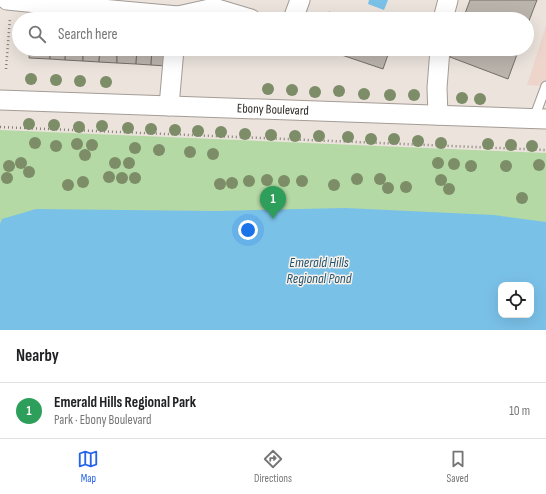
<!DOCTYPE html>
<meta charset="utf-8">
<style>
body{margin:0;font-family:"Sofia Sans Condensed",sans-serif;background:#f6f6f6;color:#202124}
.controls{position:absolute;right:12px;bottom:12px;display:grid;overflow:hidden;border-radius:8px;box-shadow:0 4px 16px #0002}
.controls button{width:36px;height:36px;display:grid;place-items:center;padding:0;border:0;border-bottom:1px solid #e0e0e0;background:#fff;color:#202124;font:20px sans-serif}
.you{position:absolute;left:248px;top:230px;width:14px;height:14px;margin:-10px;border:3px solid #fff;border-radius:50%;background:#1a73e8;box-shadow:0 0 0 6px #1a73e833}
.badge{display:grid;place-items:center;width:26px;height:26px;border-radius:50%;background:#2563eb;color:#fff;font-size:13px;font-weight:700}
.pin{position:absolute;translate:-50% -33px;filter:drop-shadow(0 1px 2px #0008)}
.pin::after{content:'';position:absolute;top:21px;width:14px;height:12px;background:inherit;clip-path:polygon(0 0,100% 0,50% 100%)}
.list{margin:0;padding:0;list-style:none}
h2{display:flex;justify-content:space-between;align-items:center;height:52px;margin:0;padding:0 16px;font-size:17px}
h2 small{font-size:13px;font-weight:400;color:#757577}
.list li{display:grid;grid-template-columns:26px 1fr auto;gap:12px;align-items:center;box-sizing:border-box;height:56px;padding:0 16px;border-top:1px solid #e0e0e0}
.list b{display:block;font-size:15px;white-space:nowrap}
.list p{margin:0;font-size:13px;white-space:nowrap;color:#757577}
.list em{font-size:13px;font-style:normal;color:#757577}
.icon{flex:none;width:22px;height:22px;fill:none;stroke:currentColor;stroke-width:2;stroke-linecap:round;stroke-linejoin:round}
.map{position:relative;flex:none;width:546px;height:330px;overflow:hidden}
.search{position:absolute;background:#fff;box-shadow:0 4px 16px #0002;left:12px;right:12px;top:12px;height:44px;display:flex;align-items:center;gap:10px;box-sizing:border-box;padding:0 14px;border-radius:22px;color:#757577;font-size:15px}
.sheet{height:108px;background:#fff}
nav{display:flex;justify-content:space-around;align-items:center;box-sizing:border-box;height:56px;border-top:1px solid #e0e0e0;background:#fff;font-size:11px;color:#757577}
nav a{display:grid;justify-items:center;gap:2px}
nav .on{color:#2563eb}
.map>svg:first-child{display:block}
</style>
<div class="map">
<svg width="546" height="330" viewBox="0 0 546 330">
<rect width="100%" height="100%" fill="#ebe3dc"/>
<polygon fill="#edd5cc" points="546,26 546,86 527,85"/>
<path fill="#b4d9a4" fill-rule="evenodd" d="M 0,130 L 546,153 L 546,330 L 0,330 ZM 501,285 L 531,285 L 531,315 L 501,315 Z"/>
<g fill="#7ac1e8" fill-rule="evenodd">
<polygon points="369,0 388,0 384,10 368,4"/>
<path d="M 345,208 L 494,215 L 546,222 L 546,330 L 0,330 L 0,224 L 2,219 L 36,209 L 215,211 ZM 501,285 L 531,285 L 531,315 L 501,315 Z"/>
</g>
<g fill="#bbb4ad" stroke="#766f69">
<polygon points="470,0 537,0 527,26 527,19 463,19"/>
<polygon points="329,12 350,19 327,19"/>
<polygon points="30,49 50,49 50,59 29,58"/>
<polygon points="50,49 66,49 65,60 50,59"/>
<polygon points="66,49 83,49 83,61 65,60"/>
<polygon points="83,49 100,49 99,62 83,61"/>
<polygon points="100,49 117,49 117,63 99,62"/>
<polygon points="117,49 137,49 136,64 117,63"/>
<polygon points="137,49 152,49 151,65 136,64"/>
<polygon points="152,49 167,49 166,66 151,65"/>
<polygon points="324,49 390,49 383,69"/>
<polygon points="453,49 519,49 508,79 450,57"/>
</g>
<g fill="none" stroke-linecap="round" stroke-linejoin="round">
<g stroke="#a49c96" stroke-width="11">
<polyline id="lane" points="534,118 546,86"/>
</g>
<g stroke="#a49c96" stroke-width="21">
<g id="street">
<polyline points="7,0 58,5 59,0"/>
<polyline points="58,5 178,16 178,19"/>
<polyline points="178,16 214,8 251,19"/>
<polyline points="293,19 300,0"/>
<polyline points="443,19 448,0"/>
<path id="s1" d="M 0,100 L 546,119"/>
<polyline points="169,106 174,49"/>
<polyline points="438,115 437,88 440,49"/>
</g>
</g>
<g stroke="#847e79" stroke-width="2.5" stroke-dasharray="1 3" stroke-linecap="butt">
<polyline points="6,69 10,18"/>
<polyline points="0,127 546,150"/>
</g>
<use href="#lane" stroke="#fff" stroke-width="9"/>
<use href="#street" stroke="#fff" stroke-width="19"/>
</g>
<g fill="#7c8d68">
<circle cx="31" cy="79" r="6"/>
<circle cx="56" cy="80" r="6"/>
<circle cx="80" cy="81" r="6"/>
<circle cx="106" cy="82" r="6"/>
<circle cx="268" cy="89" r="6"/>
<circle cx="292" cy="90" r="6"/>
<circle cx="339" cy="91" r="6"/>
<circle cx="315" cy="92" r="6"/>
<circle cx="364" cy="94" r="6"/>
<circle cx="390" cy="95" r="6"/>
<circle cx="414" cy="95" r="6"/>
<circle cx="462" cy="98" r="6"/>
<circle cx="480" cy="99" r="6"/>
<circle cx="29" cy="124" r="6"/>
<circle cx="54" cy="125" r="6"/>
<circle cx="102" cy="126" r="6"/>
<circle cx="79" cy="127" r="6"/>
<circle cx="128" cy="128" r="6"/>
<circle cx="151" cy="129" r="6"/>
<circle cx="175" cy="130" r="6"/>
<circle cx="198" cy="131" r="6"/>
<circle cx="221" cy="132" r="6"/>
<circle cx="245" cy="134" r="6"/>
<circle cx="271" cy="135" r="6"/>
<circle cx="295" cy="136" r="6"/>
<circle cx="319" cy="136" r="6"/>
<circle cx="348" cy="137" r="6"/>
<circle cx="371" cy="139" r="6"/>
<circle cx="394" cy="139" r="6"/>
<circle cx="418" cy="141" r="6"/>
<circle cx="35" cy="143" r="6"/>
<circle cx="441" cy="143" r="6"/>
<circle cx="77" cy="144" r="6"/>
<circle cx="488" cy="144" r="6"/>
<circle cx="92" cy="145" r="6"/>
<circle cx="511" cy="145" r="6"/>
<circle cx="56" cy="146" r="6"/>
<circle cx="532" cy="146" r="6"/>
<circle cx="135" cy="148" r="6"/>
<circle cx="159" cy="150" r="6"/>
<circle cx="190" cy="152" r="6"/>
<circle cx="213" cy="154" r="6"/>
<circle cx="85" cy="155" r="6"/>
<circle cx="21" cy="163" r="6"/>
<circle cx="115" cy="163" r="6"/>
<circle cx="129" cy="163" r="6"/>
<circle cx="438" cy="163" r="6"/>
<circle cx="454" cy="164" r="6"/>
<circle cx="539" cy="165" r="6"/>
<circle cx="9" cy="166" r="6"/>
<circle cx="471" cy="166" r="6"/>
<circle cx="506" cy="166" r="6"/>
<circle cx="29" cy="172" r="6"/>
<circle cx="109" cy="177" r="6"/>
<circle cx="7" cy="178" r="6"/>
<circle cx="122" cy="178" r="6"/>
<circle cx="135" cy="178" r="6"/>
<circle cx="357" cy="179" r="6"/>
<circle cx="380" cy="179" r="6"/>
<circle cx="267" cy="180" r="6"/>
<circle cx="441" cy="180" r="6"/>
<circle cx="249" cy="181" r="6"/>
<circle cx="284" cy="181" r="6"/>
<circle cx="302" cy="181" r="6"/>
<circle cx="83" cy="182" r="6"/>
<circle cx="232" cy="183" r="6"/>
<circle cx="220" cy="184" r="6"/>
<circle cx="68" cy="185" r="6"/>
<circle cx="334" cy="185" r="6"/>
<circle cx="406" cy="187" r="6"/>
<circle cx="388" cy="188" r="6"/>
<circle cx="449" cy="189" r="6"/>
<circle cx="522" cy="198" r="6"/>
</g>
<g text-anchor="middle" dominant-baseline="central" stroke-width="3" stroke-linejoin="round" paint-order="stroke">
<g font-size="13" fill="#2b2825" stroke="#f8f0e9">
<text stroke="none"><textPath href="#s1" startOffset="273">Ebony Boulevard</textPath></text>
</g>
<g font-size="14" font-style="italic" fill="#1e5570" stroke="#f8f0e9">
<text x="319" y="262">Emerald Hills<tspan x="319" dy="16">Regional Pond</tspan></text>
</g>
</g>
</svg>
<div class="controls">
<button><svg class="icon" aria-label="locate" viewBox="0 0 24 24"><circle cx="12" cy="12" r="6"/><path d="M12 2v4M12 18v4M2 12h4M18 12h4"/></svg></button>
</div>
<div class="you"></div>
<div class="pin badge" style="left:273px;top:219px;background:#2e9e5b">1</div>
<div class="search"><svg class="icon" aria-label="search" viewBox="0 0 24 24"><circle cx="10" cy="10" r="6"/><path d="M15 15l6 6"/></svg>Search here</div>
</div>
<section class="sheet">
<h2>Nearby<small></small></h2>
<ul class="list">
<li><span class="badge" style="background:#2e9e5b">1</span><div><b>Emerald Hills Regional Park</b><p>Park · Ebony Boulevard</p></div><em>10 m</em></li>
</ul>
</section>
<nav>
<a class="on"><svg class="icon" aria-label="map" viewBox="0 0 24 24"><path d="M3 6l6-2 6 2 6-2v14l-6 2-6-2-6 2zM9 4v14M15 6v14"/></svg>Map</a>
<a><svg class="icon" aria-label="directions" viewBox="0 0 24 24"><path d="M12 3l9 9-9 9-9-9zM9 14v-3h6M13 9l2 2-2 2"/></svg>Directions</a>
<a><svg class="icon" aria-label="saved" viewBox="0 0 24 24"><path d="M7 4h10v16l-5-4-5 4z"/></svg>Saved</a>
</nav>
